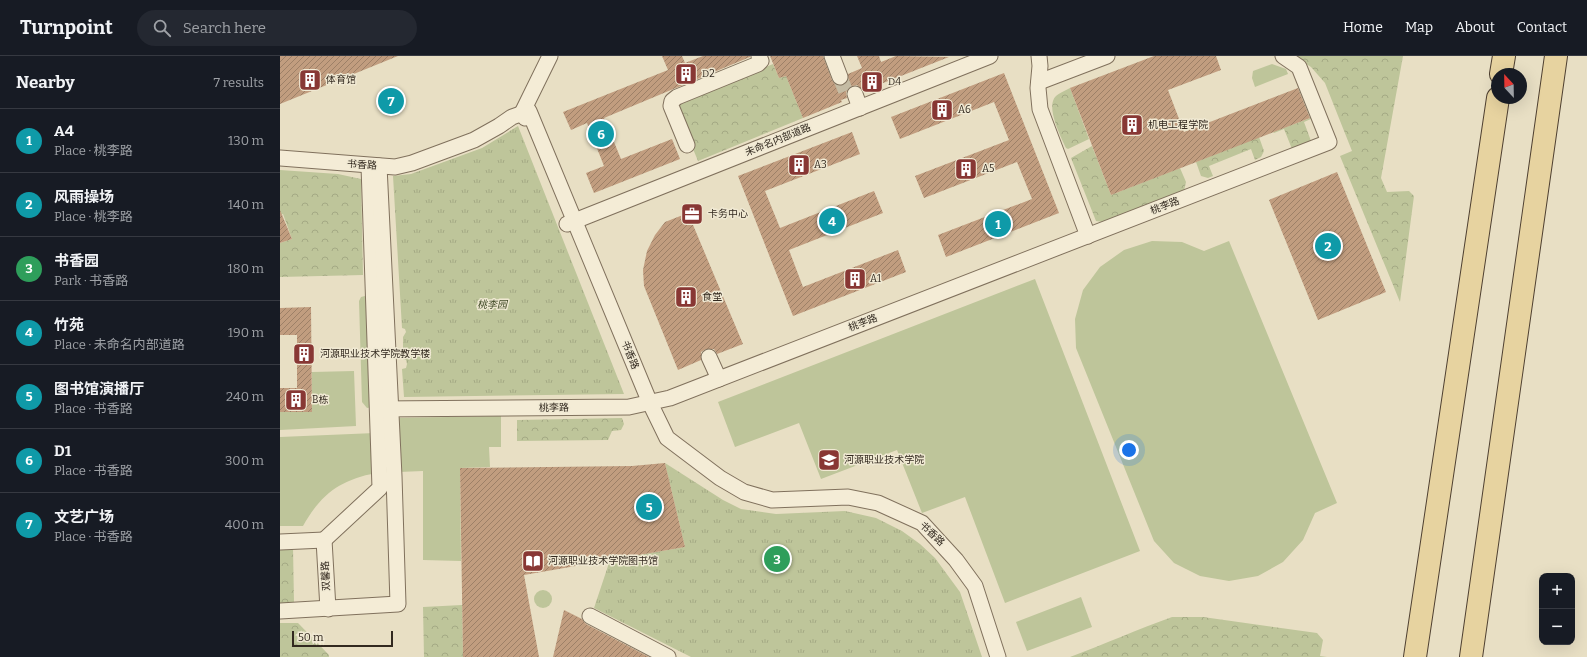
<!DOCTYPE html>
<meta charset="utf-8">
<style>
body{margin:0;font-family:Bitter,"Noto Sans SC",serif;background:#242831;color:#f1f3f6}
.controls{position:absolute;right:12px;bottom:12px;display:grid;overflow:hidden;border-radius:8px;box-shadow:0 4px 16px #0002}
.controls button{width:36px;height:36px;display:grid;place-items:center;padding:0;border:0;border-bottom:1px solid #363941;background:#171b24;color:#f1f3f6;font:20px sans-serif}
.compass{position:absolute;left:1211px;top:12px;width:36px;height:36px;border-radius:50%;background:#171b24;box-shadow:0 4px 16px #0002;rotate:338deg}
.scale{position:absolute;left:12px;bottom:10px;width:101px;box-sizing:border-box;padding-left:4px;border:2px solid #32291f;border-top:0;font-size:11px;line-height:14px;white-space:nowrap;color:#32291f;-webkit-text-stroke:3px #f0e9d3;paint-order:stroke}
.you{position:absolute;left:849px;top:394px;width:14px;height:14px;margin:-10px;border:3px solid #fff;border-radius:50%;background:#1a73e8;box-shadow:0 0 0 6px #1a73e833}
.badge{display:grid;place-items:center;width:26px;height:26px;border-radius:50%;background:#c29e9f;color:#fff;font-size:13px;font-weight:700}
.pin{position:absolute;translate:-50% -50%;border:2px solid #fff;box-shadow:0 1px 4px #0006}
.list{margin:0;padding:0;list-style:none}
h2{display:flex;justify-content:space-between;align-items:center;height:52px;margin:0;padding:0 16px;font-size:17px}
h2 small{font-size:13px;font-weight:400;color:#9ea1a6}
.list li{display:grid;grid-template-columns:26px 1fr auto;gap:12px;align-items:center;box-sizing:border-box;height:64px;padding:0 16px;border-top:1px solid #363941}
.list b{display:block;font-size:15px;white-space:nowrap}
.list p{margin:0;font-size:13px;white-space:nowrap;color:#9ea1a6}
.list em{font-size:13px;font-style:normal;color:#9ea1a6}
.icon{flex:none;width:22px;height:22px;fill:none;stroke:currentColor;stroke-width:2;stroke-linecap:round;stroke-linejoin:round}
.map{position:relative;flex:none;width:1307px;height:601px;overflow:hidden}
header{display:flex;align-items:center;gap:24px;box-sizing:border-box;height:56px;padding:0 20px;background:#171b24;border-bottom:1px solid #363941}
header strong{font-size:19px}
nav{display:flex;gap:22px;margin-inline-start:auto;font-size:14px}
.search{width:280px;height:36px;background:#242831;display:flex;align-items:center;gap:10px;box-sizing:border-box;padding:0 14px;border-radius:22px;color:#9ea1a6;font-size:15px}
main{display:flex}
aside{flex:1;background:#171b24}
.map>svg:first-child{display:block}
</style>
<header>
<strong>Turnpoint</strong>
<div class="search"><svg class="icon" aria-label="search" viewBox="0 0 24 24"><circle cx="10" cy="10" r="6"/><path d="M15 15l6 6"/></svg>Search here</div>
<nav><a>Home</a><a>Map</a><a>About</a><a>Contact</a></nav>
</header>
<main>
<aside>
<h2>Nearby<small>7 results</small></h2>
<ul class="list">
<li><span class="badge" style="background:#0f9aa8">1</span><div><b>A4</b><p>Place · 桃李路</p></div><em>130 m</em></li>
<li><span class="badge" style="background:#0f9aa8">2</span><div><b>风雨操场</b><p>Place · 桃李路</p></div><em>140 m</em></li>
<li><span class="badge" style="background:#2e9e5b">3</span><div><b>书香园</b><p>Park · 书香路</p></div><em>180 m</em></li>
<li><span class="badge" style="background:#0f9aa8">4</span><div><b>竹苑</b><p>Place · 未命名内部道路</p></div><em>190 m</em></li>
<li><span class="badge" style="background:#0f9aa8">5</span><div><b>图书馆演播厅</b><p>Place · 书香路</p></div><em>240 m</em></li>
<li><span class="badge" style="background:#0f9aa8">6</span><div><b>D1</b><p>Place · 书香路</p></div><em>300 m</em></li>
<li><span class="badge" style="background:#0f9aa8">7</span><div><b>文艺广场</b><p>Place · 书香路</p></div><em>400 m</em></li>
</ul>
</aside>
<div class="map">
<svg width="1307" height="601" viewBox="0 0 1307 601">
<defs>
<pattern id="forest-crowns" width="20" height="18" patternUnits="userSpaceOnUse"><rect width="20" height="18" fill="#bec59a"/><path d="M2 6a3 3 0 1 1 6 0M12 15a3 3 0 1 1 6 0" fill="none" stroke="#a4a984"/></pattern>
<pattern id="park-tufts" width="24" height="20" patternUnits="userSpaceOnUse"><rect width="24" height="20" fill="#bec59a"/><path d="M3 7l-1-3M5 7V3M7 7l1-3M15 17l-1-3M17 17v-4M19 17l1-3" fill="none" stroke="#a4a984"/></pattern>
<pattern id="building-hatch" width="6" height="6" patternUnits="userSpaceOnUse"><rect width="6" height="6" fill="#c19d7f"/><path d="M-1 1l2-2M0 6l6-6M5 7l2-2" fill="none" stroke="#9d8067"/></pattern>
</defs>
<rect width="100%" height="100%" fill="#e8dfc4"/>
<g fill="#bec59a">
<polygon points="992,8 1006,13 1008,18 975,31 972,22 973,15"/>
<polygon points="872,185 902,186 924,195 949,185 1057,447 1035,457 1023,484 1003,506 978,520 949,525 920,520 894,507 874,485 796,292 795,263 803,234 820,211 844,194"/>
<polygon points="755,223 860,495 725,547 685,441 642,457 617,394 541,423 519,367 455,391 438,346"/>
<polygon points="85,240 89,241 93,351 87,352 82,346 79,245 81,241"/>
<polygon points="74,315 76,370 0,374 0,356 32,356 32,316"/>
<polygon points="221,360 221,391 209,391 210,411 180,412 181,505 143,504 143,415 119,416 115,362"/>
<path d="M 95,377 L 96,417 C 60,424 41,438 23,470 L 0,470 L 0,381 Z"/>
<circle cx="263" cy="543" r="9"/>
<polygon points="801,541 812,571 747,595 736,566"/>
</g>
<g fill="url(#forest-crowns)">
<polygon points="1014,0 1123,0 1101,122 1107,136 1129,135 1134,140 1120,246 1060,100 1072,95 1045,27 1031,11"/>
<polygon points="493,8 499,22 506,20 523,62 418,105 395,49"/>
<path d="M 790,32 L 809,83 L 788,93 L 786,92 C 781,81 765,50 776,40 C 779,37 785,35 790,32 Z"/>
<polygon points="1033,61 1033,62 1024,66 1031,85 1012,93 1004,73 994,77 993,76"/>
<polygon points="979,81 984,95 981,101 975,104 971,93 929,110 933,120 928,122 921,120 916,106"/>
<polygon points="812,90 831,139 900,112 906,126 904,135 823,166 816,165 791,102"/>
<polygon points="0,114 58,118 81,123 83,219 0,221 0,187 12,183 3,158 0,159"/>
<polygon points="342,362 344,368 341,374 332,375 328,384 237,385 237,364"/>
<polygon points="0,491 13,491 14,547 0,548"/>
<polygon points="182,549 183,601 144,601 143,551"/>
<path d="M 892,561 L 923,561 L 1037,577 L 1043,584 L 1040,600 L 1047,601 L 790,601 C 825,588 858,573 892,561 Z"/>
<polygon points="0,567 18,567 49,599 49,601 0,601"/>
</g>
<g fill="url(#park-tufts)">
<polygon points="238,70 344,338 124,341 122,313 126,312 127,308 126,304 123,303 123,281 126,276 125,273 122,272 113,120 131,118 202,92"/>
<polygon points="385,407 443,444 461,453 496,458 565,455 596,462 622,475 640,488 655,502 680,536 702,601 411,601 314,552 330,504 405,491"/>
</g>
<g fill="url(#building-hatch)">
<polygon points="0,0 118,0 0,48"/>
<polygon points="382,0 402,0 405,7 423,0 470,0 470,1 324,62 341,103 392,83 400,103 314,137 306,117 324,110 307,67 291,74 283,56 388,14"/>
<polygon points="490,0 543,0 552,24 555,28 559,30 564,29 567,26 568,18 582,12 577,0 599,0 601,6 616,0 669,1 583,35 577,29 572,30 566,36 567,42 561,44 562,46 523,62 506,20 499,22"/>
<polygon points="874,0 936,0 941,14 888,34 904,76 1018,32 1030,62 831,139 790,32"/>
<polygon points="724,17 779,157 666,201 658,179 752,143 737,106 644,142 635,120 729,84 714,46 620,83 611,61"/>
<polygon points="572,76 580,98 485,135 500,172 594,135 603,157 509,194 523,231 618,194 626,216 513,260 458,120"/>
<polygon points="1057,116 1106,236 1038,264 989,144"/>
<polygon points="0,154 12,183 0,187"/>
<polygon points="408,157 463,288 437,298 434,293 426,293 421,296 421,304 398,314 364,230 363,214 367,195 375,179 385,166"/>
<polygon points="31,251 32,356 0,356 0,332 17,332 17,279 0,279 0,252"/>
<polygon points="385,407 405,491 244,519 259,601 183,601 180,412 352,410"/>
<polygon points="284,554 302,563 306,568 369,601 273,601"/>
</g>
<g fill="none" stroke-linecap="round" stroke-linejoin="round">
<polyline stroke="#c4bba3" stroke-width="15" stroke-dasharray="15 8" stroke-linecap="butt" points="560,21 568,41"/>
<g stroke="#80715d" stroke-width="17">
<g id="street">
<polyline points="552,0 560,21"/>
<polyline points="759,0 760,10 758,32 760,53 808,180"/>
<polyline points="759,26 827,0"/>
<polyline points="575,38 580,52"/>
<polyline points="245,62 242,57 270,0"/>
<polyline points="407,89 391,50 392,45 397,41 478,8 481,5 479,0"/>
<polyline points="0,102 115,111 132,107 194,84 219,70 232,61 249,55 370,347 387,382 440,422 464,436 492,444 568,441 598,447 642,467 676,504 695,530 718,601"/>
<polyline points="287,168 710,0"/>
<polyline points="429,301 439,323"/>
<polyline points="98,353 349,351 390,342 1049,86 1019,11 1003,0"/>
<polyline points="44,484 100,432 89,110"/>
<polyline points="44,484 48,553"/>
<polyline points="0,486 44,484"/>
<polyline points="0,555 118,548 114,420 99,110"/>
<polyline points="310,560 388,601"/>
</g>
</g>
<g stroke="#4f4031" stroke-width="24">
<g id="primary">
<polyline points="1221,18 1224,0"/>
<polyline points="1135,601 1218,42"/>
<polyline points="1191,601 1276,0"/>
</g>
</g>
<use href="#street" stroke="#f4ecd6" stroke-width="15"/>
<use href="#primary" stroke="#e7d3a0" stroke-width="22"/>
</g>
<defs>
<g id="building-square" transform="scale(1.15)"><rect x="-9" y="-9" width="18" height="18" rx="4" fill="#883734" stroke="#f0e9d3"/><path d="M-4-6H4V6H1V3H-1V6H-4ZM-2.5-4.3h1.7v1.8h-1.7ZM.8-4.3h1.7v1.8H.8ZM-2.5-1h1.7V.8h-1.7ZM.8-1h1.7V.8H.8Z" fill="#fff"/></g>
<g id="office-square" transform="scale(1.15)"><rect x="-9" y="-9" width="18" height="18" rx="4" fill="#883734" stroke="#f0e9d3"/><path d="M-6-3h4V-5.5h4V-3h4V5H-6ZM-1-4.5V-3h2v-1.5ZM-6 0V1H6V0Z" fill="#fff"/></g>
<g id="university-square" transform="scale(1.15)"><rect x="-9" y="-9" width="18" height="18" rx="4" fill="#883734" stroke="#f0e9d3"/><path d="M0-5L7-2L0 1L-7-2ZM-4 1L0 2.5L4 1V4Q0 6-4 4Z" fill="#fff"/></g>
<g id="library-square" transform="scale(1.15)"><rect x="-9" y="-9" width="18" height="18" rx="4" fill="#883734" stroke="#f0e9d3"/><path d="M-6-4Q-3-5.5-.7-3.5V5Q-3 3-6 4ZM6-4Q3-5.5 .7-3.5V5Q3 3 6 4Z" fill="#fff"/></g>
</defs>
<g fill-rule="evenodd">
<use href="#building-square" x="406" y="18"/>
<use href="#building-square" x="30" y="24"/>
<use href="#building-square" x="592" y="26"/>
<use href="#building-square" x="662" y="54"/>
<use href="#building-square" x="852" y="69"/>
<use href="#building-square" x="519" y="109"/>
<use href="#building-square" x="686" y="113"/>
<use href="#office-square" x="412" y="158"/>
<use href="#building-square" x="575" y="223"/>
<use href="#building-square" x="406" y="241"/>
<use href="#building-square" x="24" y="298"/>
<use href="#building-square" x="16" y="344"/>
<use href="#university-square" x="549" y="404"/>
<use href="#library-square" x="253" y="505"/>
</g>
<g text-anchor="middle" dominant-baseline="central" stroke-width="3" stroke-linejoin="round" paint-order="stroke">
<g font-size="10" fill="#32291f" stroke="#f0e9d3" text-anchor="start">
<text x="422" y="18">D2</text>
<text x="46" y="24">体育馆</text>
<text x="608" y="26">D4</text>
<text x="678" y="54">A6</text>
<text x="868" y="69">机电工程学院</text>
<text x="534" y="109">A3</text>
<text x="702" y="113">A5</text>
<text x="428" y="158">卡务中心</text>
<text x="590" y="223">A1</text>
<text x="422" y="241">食堂</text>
<text x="40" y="298">河源职业技术学院教学楼</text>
<text x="32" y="344">B栋</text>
<text x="564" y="404">河源职业技术学院</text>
<text x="268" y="505">河源职业技术学院图书馆</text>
</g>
<g font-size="10" fill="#32291f" stroke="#f0e9d3">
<text transform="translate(498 84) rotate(-22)">未命名内部道路</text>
<text transform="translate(82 109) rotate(4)">书香路</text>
<text transform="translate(885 150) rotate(-21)">桃李路</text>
<text transform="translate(583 267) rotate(-21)">桃李路</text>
<text transform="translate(350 299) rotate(68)">书香路</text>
<text transform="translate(274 352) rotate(-1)">桃李路</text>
<text transform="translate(652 478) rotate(43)">书香路</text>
<text transform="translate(46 520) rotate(-93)">双馨路</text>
</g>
<g font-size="10" font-style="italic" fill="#424c28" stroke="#f0e9d3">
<text x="212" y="249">桃李园</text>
</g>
</g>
</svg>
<div class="controls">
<button>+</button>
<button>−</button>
</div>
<svg class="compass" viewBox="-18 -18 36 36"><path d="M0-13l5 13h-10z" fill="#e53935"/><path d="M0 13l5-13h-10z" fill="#9ea1a6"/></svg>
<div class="scale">50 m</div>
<div class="you"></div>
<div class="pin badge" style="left:718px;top:168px;background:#0f9aa8">1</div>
<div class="pin badge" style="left:1048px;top:190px;background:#0f9aa8">2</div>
<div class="pin badge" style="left:497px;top:503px;background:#2e9e5b">3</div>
<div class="pin badge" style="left:552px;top:165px;background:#0f9aa8">4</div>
<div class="pin badge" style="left:369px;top:451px;background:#0f9aa8">5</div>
<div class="pin badge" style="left:321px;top:78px;background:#0f9aa8">6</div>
<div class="pin badge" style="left:111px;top:45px;background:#0f9aa8">7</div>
</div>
</main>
